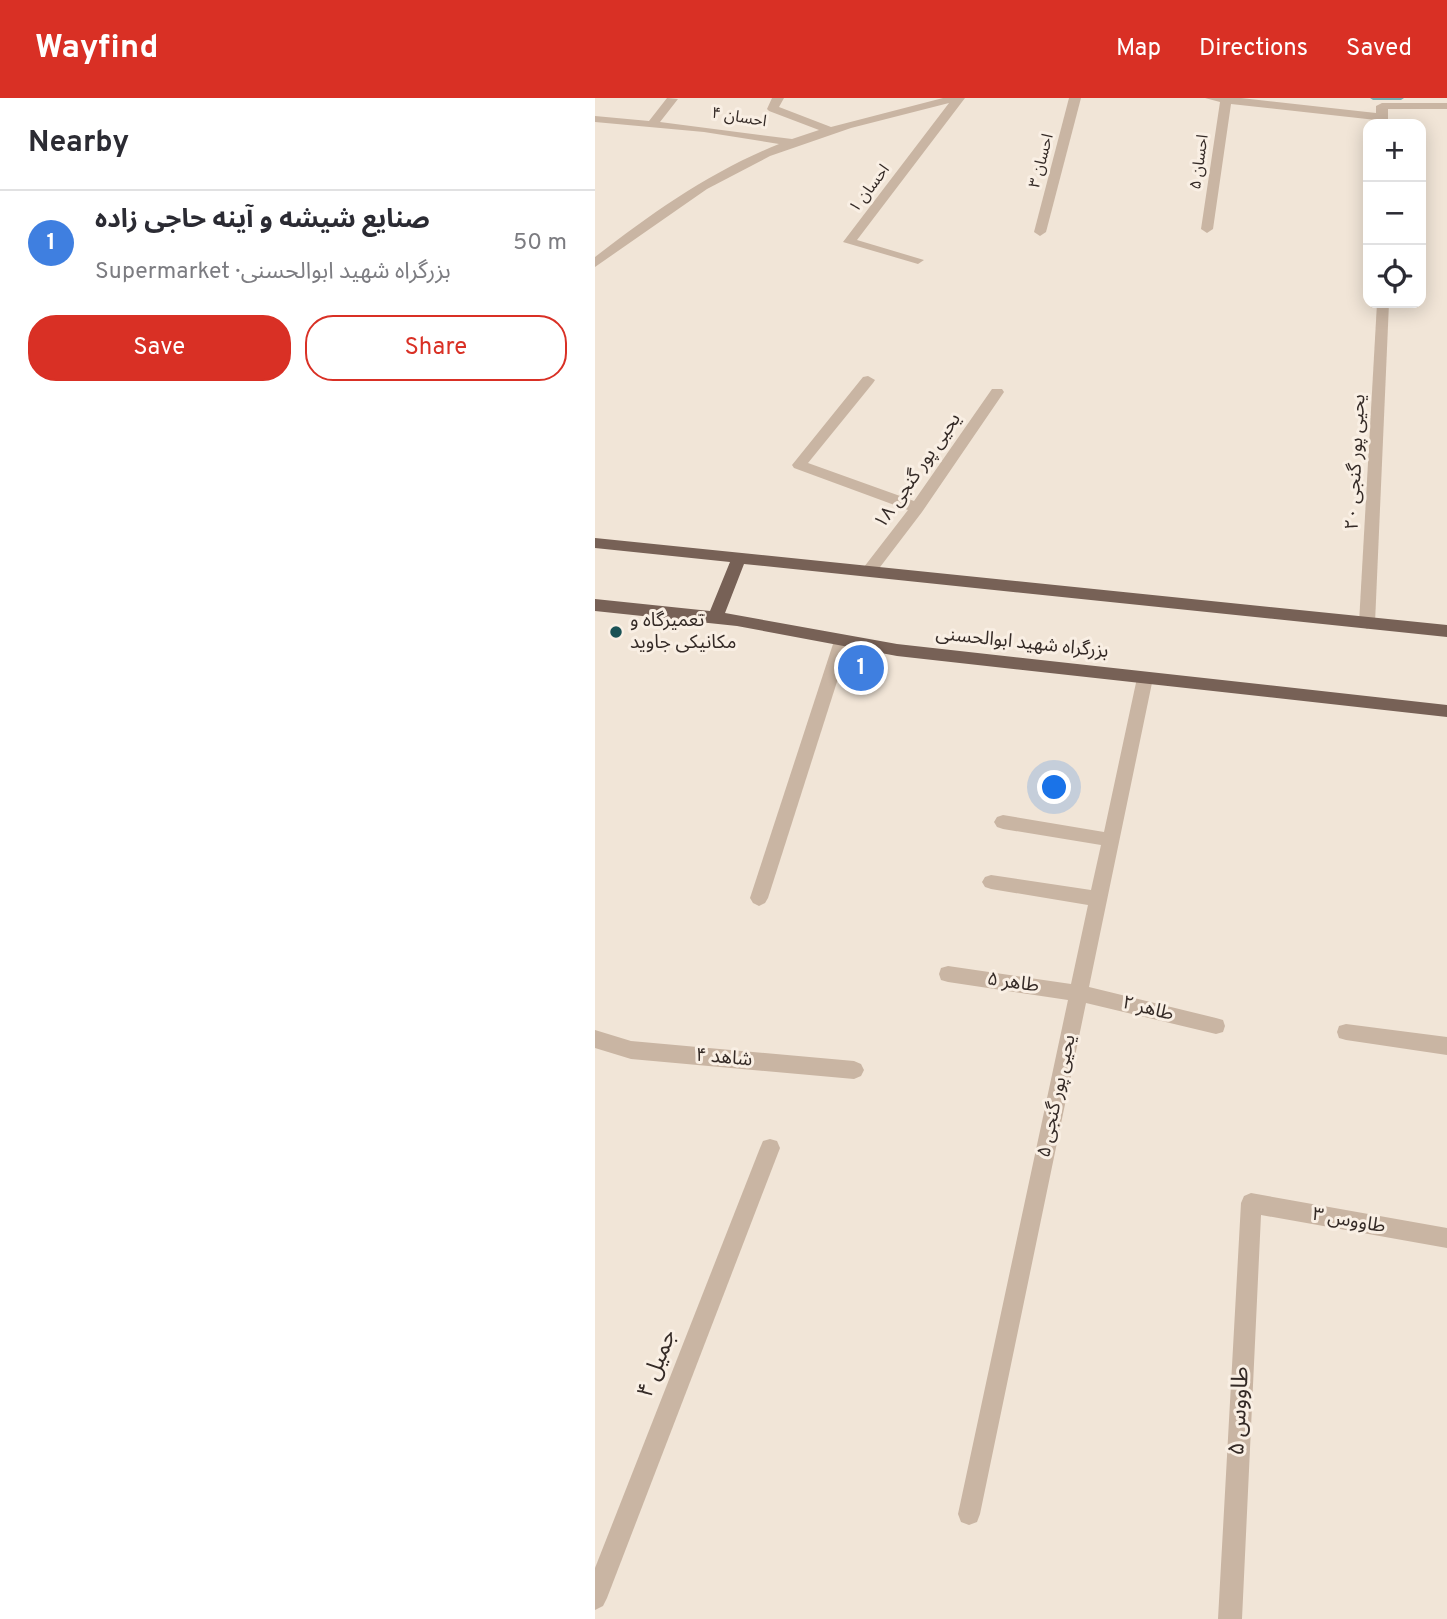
<!DOCTYPE html>
<meta charset="utf-8">
<style>
body{margin:0;font-family:Overpass,"Noto Sans Arabic",sans-serif;background:#f2f2f3;color:#2b2b33}
.controls{position:absolute;right:21px;top:21px;display:grid;overflow:hidden;border-radius:14px;box-shadow:0 4px 18px #0003}
.controls button{width:63px;height:63px;display:grid;place-items:center;padding:0;border:0;border-bottom:2px solid #e1e1e2;background:#fff;color:#2b2b33;font:35px sans-serif}
.you{position:absolute;left:460px;top:690px;width:24px;height:24px;margin:-18px;border:5px solid #fff;border-radius:50%;background:#1a73e8;box-shadow:0 0 0 10px #1a73e833}
.badge{display:grid;place-items:center;width:46px;height:46px;border-radius:50%;background:#d93025;color:#fff;font-size:23px;font-weight:700}
.pin{position:absolute;translate:-50% -50%;border:4px solid #fff;box-shadow:0 2px 7px #0006}
.list{margin:0;padding:0;list-style:none}
h2{display:flex;justify-content:space-between;align-items:center;height:91px;margin:0;padding:0 28px;font-size:30px}
h2 small{font-size:23px;font-weight:400;color:#7c7c81}
.list li{display:grid;grid-template-columns:46px 1fr auto;gap:21px;align-items:center;box-sizing:border-box;height:105px;padding:0 28px;border-top:2px solid #e1e1e2}
.list b{display:block;font-size:26px;white-space:nowrap}
.list p{margin:0;font-size:23px;white-space:nowrap;color:#7c7c81}
.list em{font-size:23px;font-style:normal;color:#7c7c81}
.actions{display:flex;gap:14px;padding:21px 28px}
.actions a{flex:1;padding:16px 0;border:2px solid #d93025;border-radius:28px;text-align:center;font-size:24px;color:#d93025}
.actions .main{background:#d93025;color:#fff}
.icon{flex:none;width:38px;height:38px;fill:none;stroke:currentColor;stroke-width:2;stroke-linecap:round;stroke-linejoin:round}
.map{position:relative;flex:none;width:852px;height:1521px;overflow:hidden}
header{display:flex;align-items:center;gap:42px;box-sizing:border-box;height:98px;padding:0 35px;background:#d93025;color:#fff}
header strong{font-size:33px}
nav{display:flex;gap:38px;margin-inline-start:auto;font-size:24px}
main{display:flex}
aside{flex:1;background:#fff}
.map>svg:first-child{display:block}
</style>
<header>
<strong>Wayfind</strong>
<nav><a>Map</a><a>Directions</a><a>Saved</a></nav>
</header>
<main>
<aside>
<h2>Nearby<small></small></h2>
<ul class="list">
<li><span class="badge" style="background:#3f7fe0">1</span><div><b>صنایع شیشه و آینه حاجی زاده</b><p>Supermarket · بزرگراه شهید ابوالحسنی</p></div><em>50 m</em></li>
</ul>
<div class="actions"><a class="main">Save</a><a>Share</a></div>
</aside>
<div class="map">
<svg width="852" height="1521" viewBox="0 0 852 1521">
<rect width="100%" height="100%" fill="#f1e5d7"/>
<g fill="none" stroke-linecap="round" stroke-linejoin="round">
<polygon fill="#76acaf" fill-rule="evenodd" points="775,0 809,0 806,2 778,2"/>
<g fill="#c9b5a3" fill-rule="evenodd">
<path d="M 72,0 L 83,1 L 65,24 L 197,41 L 224,32 L 174,13 L 172,11 L 177,0 L 189,0 L 184,9 L 236,29 L 348,0 L 370,0 L 262,142 L 329,162 L 323,166 L 248,144 L 354,5 L 256,30 L 175,58 L 112,91 L 0,169 L 0,159 C 57,115 116,73 184,46 L 109,34 L 0,24 L 0,18 L 54,23 Z"/>
<polygon points="474,0 486,0 451,134 445,138 439,134"/>
<polygon points="610,0 646,0 781,15 781,8 787,5 852,5 852,11 793,11 793,26 781,26 781,22 636,6 618,131 612,135 606,131 625,4"/>
<polygon points="782,205 794,205 780,525 772,531 764,525"/>
<polygon points="273,278 280,282 278,285 213,365 319,403 397,291 407,291 409,294 327,414 279,477 274,478 266,473 269,469 313,412 199,370 197,367 268,279"/>
<polygon points="247,537 255,543 173,800 170,805 164,808 158,805 155,800 239,543"/>
<polygon points="550,574 558,580 494,889 621,920 628,922 630,928 628,934 621,936 491,905 385,1416 382,1424 374,1427 366,1424 363,1416 473,902 353,884 346,882 344,876 346,870 353,868 476,886 493,807 396,791 390,789 387,784 390,779 396,777 496,792 506,747 408,731 402,729 399,724 402,719 408,717 509,734 542,580"/>
<polygon points="751,926 852,939 852,957 751,942 744,940 742,934 744,928"/>
<polygon points="0,932 36,943 259,963 266,966 269,972 266,978 259,981 36,961 0,950"/>
<polygon points="175,1041 182,1043 185,1050 12,1500 8,1508 0,1512 0,1470 165,1050 168,1043"/>
<polygon points="656,1095 852,1130 852,1150 666,1117 647,1521 623,1521 646,1105 649,1098"/>
</g>
<polygon fill="#776156" fill-rule="evenodd" points="0,440 852,527 852,539 149,466 130,515 302,546 852,607 852,619 302,558 142,528 0,513 0,501 115,513 135,464 0,450"/>
</g>
<circle fill="#1a5256" stroke="#f9efe4" stroke-width="2.5" cx="21" cy="534" r="7"/>
<g text-anchor="middle" dominant-baseline="central" stroke-width="6" stroke-linejoin="round" paint-order="stroke">
<g font-size="16" fill="#342a26" stroke="#f9efe4">
<text transform="translate(144 20) rotate(9)">احسان ۴</text>
<text transform="translate(447 63) rotate(-75)">احسان ۳</text>
<text transform="translate(605 64) rotate(-82)">احسان ۵</text>
<text transform="translate(275 91) rotate(-53)">احسان ۱</text>
</g>
<g font-size="19" fill="#342a26" stroke="#f9efe4">
<text transform="translate(761 364) rotate(-87)">یحیی پور گنجی ۲۰</text>
<text transform="translate(323 373) rotate(-55)">یحیی پور گنجی ۱۸</text>
<text transform="translate(427 545) rotate(6)">بزرگراه شهید ابوالحسنی</text>
<text transform="translate(418 885) rotate(8)">طاهر ۵</text>
<text transform="translate(553 911) rotate(14)">طاهر ۲</text>
<text transform="translate(129 960) rotate(5)">شاهد ۴</text>
<text transform="translate(462 998) rotate(-78)">یحیی پور گنجی ۵</text>
<text transform="translate(754 1123) rotate(10)">طاووس ۳</text>
</g>
<g font-size="19" fill="#342a26" stroke="#f9efe4" text-anchor="start">
<text x="35" y="523">تعمیرگاه و<tspan x="35" dy="22">مکانیکی جاوید</tspan></text>
</g>
<g font-size="23" fill="#342a26" stroke="#f9efe4">
<text transform="translate(63 1266) rotate(-69)">جمیل ۴</text>
<text transform="translate(645 1313) rotate(-87)">طاووس ۵</text>
</g>
</g>
</svg>
<div class="controls">
<button>+</button>
<button>−</button>
<button><svg class="icon" aria-label="locate" viewBox="0 0 24 24"><circle cx="12" cy="12" r="6"/><path d="M12 2v4M12 18v4M2 12h4M18 12h4"/></svg></button>
</div>
<div class="you"></div>
<div class="pin badge" style="left:266px;top:570px;background:#3f7fe0">1</div>
</div>
</main>
